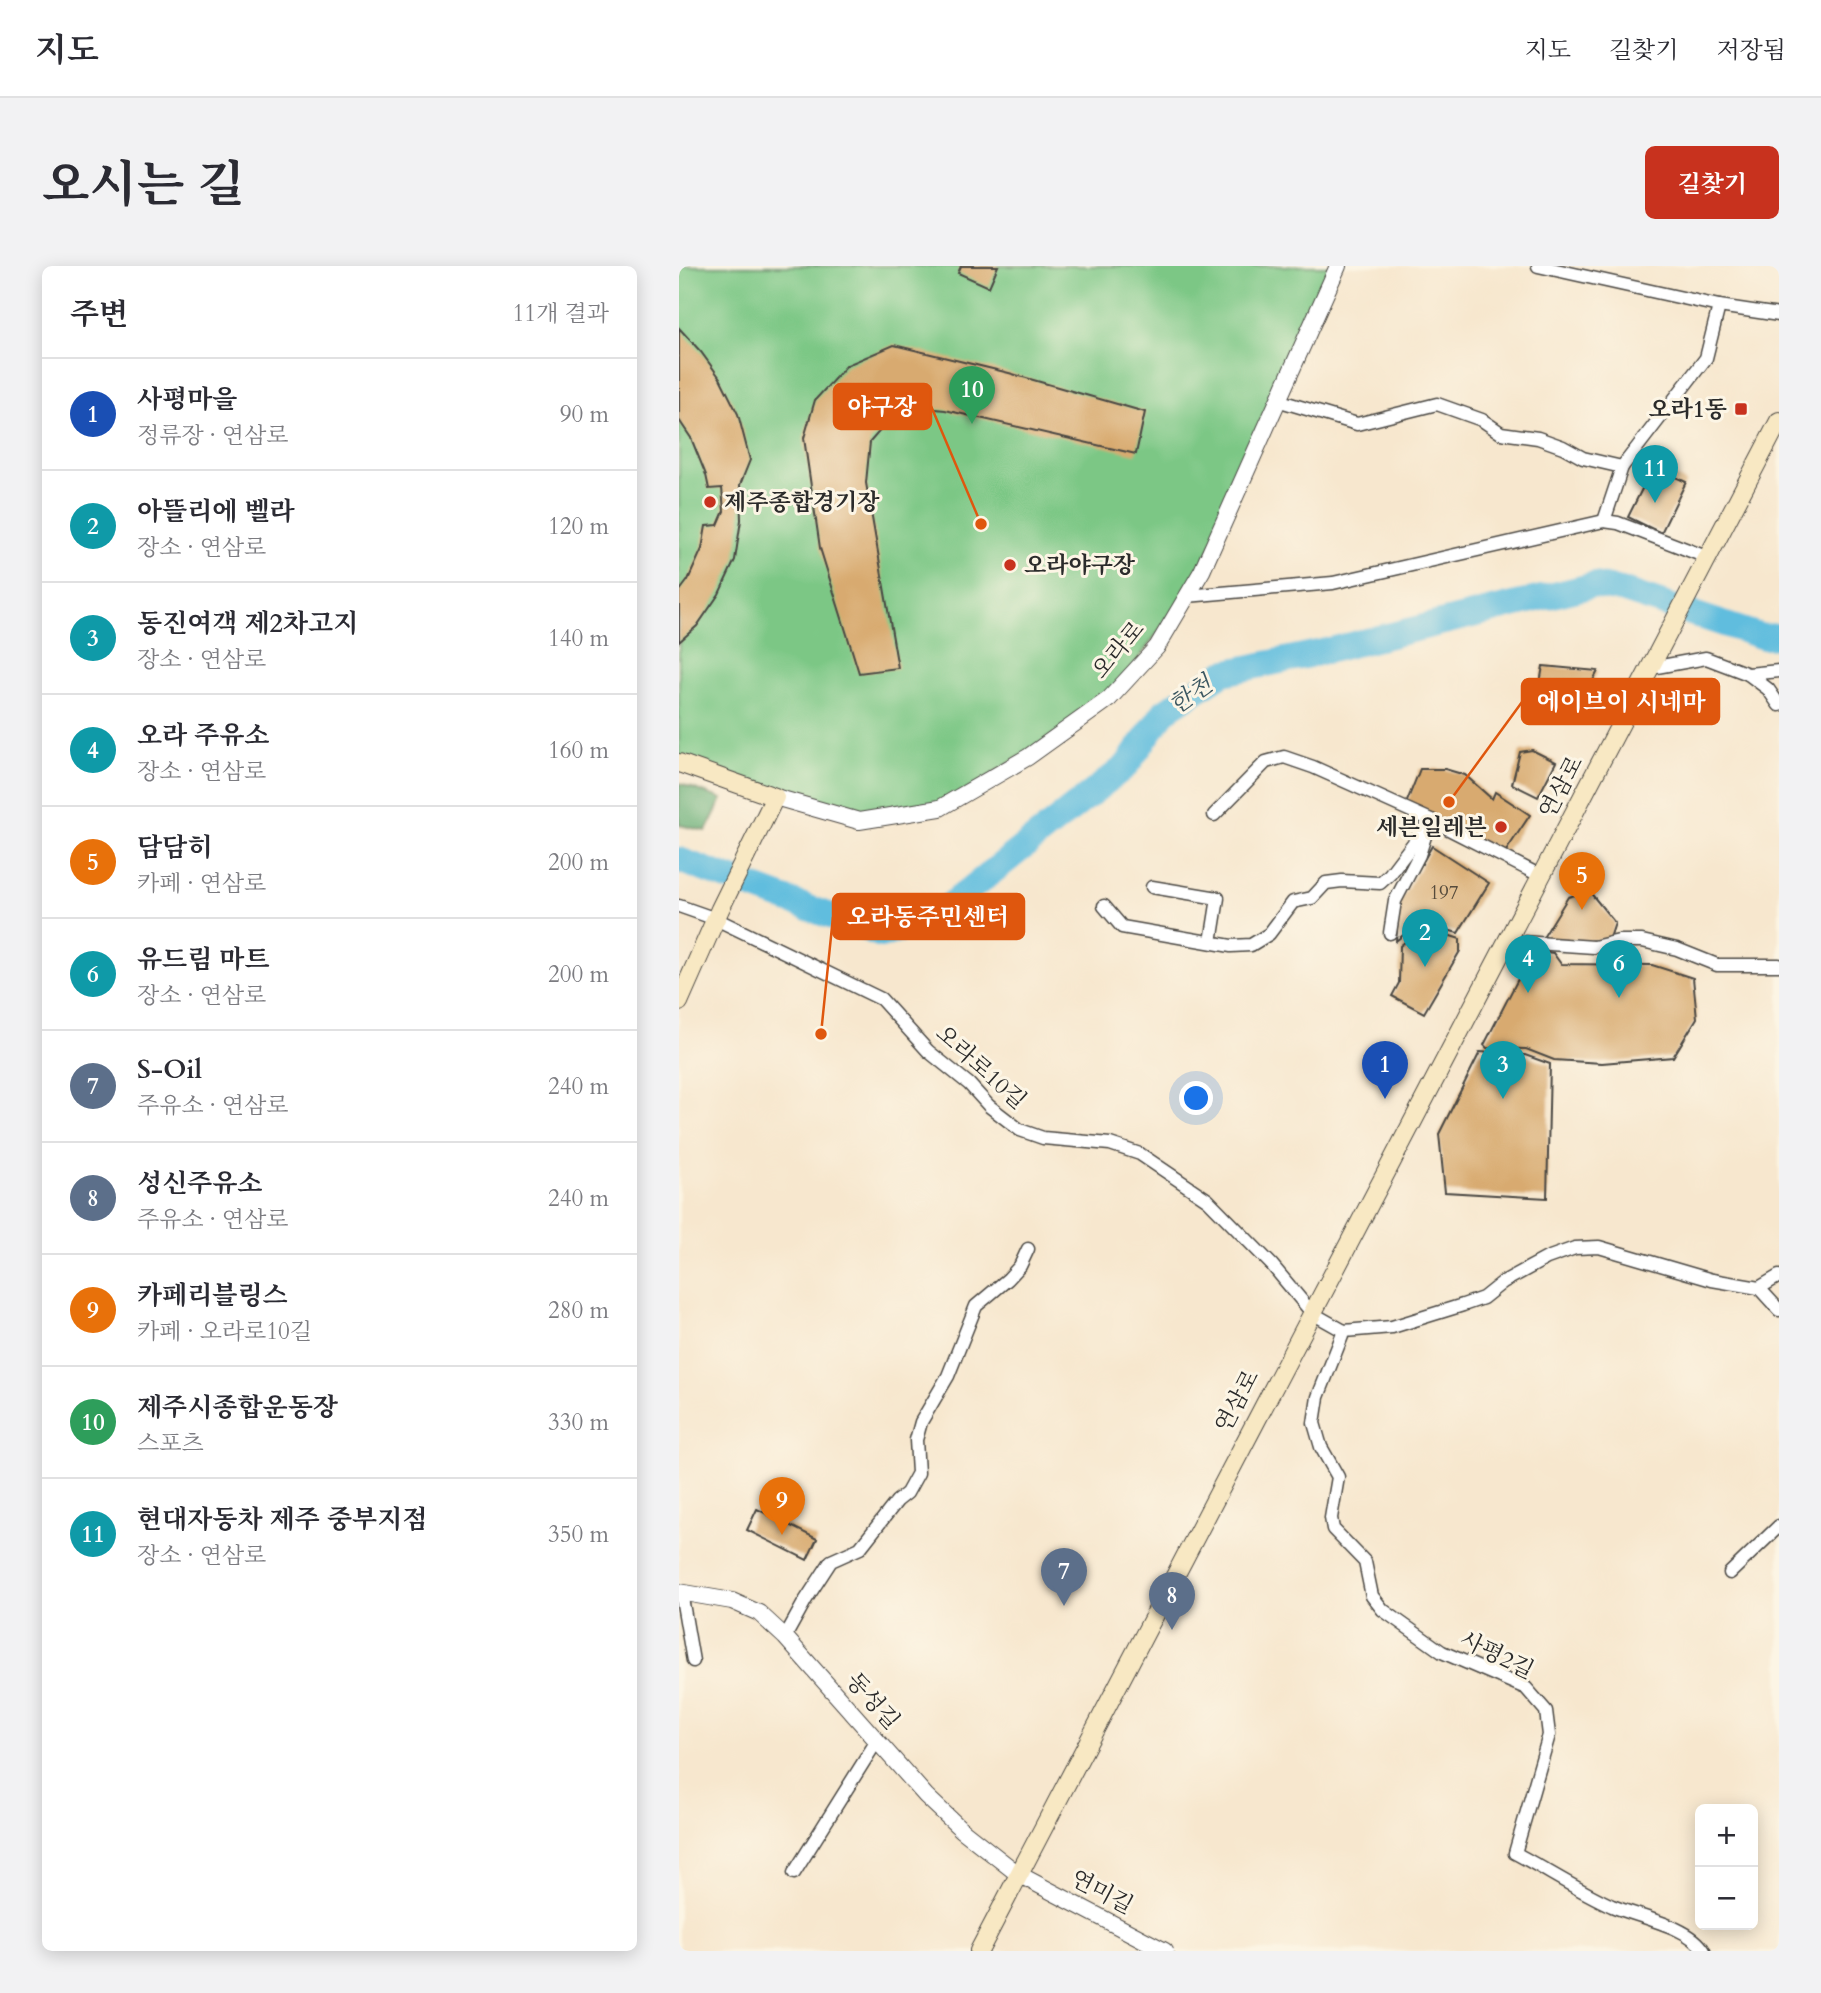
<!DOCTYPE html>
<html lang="ko">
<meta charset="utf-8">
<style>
body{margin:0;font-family:Cardo,"Noto Serif KR",serif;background:#f2f2f3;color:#2b2b33}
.controls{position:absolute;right:21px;bottom:21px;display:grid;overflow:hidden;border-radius:10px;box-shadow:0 4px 18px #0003}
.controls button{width:63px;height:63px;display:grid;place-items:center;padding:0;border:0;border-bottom:2px solid #e1e1e2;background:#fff;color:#2b2b33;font:35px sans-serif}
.you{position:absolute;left:518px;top:833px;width:24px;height:24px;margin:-18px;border:5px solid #fff;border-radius:50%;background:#1a73e8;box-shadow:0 0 0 10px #1a73e833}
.badge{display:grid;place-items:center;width:46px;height:46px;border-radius:50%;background:#c8321e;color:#fff;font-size:23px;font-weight:700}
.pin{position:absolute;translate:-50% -58px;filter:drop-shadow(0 2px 4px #0008)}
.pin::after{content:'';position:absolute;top:37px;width:24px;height:21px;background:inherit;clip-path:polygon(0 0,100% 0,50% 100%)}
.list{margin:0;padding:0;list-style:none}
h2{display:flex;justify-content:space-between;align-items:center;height:91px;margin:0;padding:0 28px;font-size:30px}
h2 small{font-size:23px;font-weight:400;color:#7c7c81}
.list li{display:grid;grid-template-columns:46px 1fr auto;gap:21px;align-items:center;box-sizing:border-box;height:112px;padding:0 28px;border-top:2px solid #e1e1e2}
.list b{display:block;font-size:26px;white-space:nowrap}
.list p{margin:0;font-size:23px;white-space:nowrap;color:#7c7c81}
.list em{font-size:23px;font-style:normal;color:#7c7c81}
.map{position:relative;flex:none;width:1100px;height:1685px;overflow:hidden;border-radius:10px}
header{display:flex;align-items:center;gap:42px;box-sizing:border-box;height:98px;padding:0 35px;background:#fff;border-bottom:2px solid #e1e1e2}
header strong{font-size:33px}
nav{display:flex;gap:38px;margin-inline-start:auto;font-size:24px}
.intro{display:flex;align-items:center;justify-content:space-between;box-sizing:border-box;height:168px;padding:0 42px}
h1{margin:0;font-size:49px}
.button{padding:18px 32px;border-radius:10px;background:#c8321e;color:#fff;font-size:24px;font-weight:700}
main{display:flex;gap:42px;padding:0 42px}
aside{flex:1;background:#fff;border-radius:10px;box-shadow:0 4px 18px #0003}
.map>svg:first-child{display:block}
</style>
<header>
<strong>지도</strong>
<nav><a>지도</a><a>길찾기</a><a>저장됨</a></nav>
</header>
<div class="intro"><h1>오시는 길</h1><a class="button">길찾기</a></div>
<main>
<aside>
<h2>주변<small>11개 결과</small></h2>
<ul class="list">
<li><span class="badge" style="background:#1a4fb4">1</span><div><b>사평마을</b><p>정류장 · 연삼로</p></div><em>90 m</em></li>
<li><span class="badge" style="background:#0f9aa8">2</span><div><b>아뜰리에 벨라</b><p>장소 · 연삼로</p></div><em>120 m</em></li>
<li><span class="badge" style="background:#0f9aa8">3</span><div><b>동진여객 제2차고지</b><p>장소 · 연삼로</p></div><em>140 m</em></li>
<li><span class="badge" style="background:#0f9aa8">4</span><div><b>오라 주유소</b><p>장소 · 연삼로</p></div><em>160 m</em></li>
<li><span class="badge" style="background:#e8710a">5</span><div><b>담담히</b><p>카페 · 연삼로</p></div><em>200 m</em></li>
<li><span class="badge" style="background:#0f9aa8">6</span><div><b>유드림 마트</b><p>장소 · 연삼로</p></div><em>200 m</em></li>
<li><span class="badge" style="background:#5c6f8a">7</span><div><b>S-Oil</b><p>주유소 · 연삼로</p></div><em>240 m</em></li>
<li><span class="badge" style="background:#5c6f8a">8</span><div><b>성신주유소</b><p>주유소 · 연삼로</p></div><em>240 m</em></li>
<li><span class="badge" style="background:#e8710a">9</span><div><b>카페리블링스</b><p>카페 · 오라로10길</p></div><em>280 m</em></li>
<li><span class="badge" style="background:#2e9e5b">10</span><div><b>제주시종합운동장</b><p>스포츠</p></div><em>330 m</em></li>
<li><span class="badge" style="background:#0f9aa8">11</span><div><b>현대자동차 제주 중부지점</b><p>장소 · 연삼로</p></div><em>350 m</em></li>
</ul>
</aside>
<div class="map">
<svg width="1100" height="1685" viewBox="0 0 1100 1685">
<rect width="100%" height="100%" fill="#fcf5e5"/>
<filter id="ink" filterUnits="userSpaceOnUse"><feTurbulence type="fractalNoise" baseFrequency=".0143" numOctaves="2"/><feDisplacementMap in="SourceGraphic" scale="14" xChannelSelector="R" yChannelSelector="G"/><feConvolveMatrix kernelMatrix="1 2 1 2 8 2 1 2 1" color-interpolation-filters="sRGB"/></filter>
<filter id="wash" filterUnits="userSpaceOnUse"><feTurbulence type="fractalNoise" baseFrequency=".00686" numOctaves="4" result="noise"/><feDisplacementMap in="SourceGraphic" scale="28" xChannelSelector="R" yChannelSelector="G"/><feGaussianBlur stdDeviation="1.57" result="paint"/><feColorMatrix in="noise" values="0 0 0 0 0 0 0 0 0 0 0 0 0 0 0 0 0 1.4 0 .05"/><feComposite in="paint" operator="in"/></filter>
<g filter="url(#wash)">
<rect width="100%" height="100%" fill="#f7e7ce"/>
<polygon fill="#7bc785" stroke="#537958" stroke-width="2" points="0,0 656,0 516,316 430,433 261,542 180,555 0,496"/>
<polygon fill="#64ac72" stroke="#486c4e" stroke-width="2" points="0,517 43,533 27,565 0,559"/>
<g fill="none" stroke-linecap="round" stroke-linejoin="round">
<polyline stroke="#60bdde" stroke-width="26" points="0,594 203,669 251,655 447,500 486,445 544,407 639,387 915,319 942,324 1084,371 1100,370"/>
</g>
<g id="blocks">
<g fill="#d8aa70">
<polygon points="282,0 319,0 310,21 279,7"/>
<polygon points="0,62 22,86 41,112 59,148 71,194 61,219 62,254 56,294 40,328 18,360 0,376 0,326 9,314 23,283 27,260 39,259 45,245 43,222 30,223 27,209 12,172 0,154"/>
<polygon points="215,79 330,107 466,146 457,188 266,144 237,141 211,153 191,176 187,217 219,402 180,407 141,282 125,172 136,134 168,99"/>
<polygon points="984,205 1007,216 982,267 949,251 964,221 969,224 974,214 979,217"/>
<polygon points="864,400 919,405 893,454 862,436 859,429"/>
<polygon points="853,484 877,496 859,531 833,518 841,486"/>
<polygon points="741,503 766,503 786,509 813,533 816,526 851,549 825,588 727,538"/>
<polygon points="753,580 810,617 779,667 740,656 717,675 720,637"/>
<polygon points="910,625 936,657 931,672 904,676 870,675 865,670 889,631"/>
<polygon points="744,661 781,673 781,685 745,747 713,730 720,717 721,680"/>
<polygon points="854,684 874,687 882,698 973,699 1014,712 1018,752 994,791 923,797 875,794 847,783 808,782 805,779"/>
<polygon points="801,786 846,789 871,798 868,932 766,926 760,868"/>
<polygon points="78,1243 138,1273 128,1294 68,1264"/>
</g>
</g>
</g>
<g filter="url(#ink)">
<use href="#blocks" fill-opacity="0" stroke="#4a4743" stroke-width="2"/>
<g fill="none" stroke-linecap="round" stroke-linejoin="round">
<g stroke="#4a4743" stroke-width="15">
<g id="minor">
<polyline points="859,0 1040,40 1100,49"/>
<polyline points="598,134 678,158 758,138 803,154 822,167 859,172 884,181 904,192 943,201 1027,92 1040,40"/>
<polyline points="925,255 943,201"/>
<polyline points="508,330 654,317 925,255 939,257 1030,292"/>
<polyline points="972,402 1027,392 1069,408 1089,423 1100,439"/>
<polyline points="1069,408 1100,405"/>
<polyline points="535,549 587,496 605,491 634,501 752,554 862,610"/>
<polyline points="473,621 539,632 532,676"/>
<polyline points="0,640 37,653 202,733 249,785 290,818 310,840 341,864 364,872 431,878 461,888 529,934 593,999 633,1047 665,1065 713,1061 784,1039 804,1032 824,1016 868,992 896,982 920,981 1033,1014 1080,1022 1100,1010"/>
<polyline points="425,640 443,661 552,680 572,679 590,668 614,636 633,632 647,617 663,615 701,617 711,608 752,554"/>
<polyline points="711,667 716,635 740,589 748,564"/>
<polyline points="828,675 915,681 940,675 963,675 998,683 1038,699 1100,699"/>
<polyline points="1080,1022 1100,1044"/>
<path d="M 665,1065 L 639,1131 L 635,1157 L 642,1181 L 659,1211 L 652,1252 L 654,1263 L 686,1296 L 693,1330 L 704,1344 L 763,1386 L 847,1422 L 867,1445 L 870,1469 L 836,1587 C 868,1604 900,1625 933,1640 C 959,1651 1011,1660 1025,1685"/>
<polyline points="1051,1307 1100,1260"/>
<polyline points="2,1326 14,1395"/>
<polyline points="106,1371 126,1335 152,1295 181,1282 218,1235 228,1227 239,1207 237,1174 242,1156 269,1110 297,1040 329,1013 341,1000 349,983"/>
<polyline points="115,1607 199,1473"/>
</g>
</g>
<g stroke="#4a4743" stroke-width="18">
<g id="tertiary">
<polyline points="96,531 180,555 261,542 349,491 430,433 478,381 523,305 659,0"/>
<polyline points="0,1326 53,1335 80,1347 106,1371 247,1530 283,1564 339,1608 486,1685"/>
</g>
</g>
<g stroke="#4a4743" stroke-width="20">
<g id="secondary">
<polyline points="0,497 96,531 41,643 0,736"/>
<polyline points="300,1685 1100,155"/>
</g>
</g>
<use href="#minor" stroke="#fff" stroke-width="12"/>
<use href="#tertiary" stroke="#fff" stroke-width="16"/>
<use href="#secondary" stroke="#f8e8c3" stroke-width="18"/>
</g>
</g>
<g fill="#c8321e" stroke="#fcf5e5" stroke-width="2.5">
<rect x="1055" y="136" width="14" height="14" rx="3.5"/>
<circle cx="31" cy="236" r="7"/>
<circle cx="331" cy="299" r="7"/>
<circle cx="822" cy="561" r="7"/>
</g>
<g text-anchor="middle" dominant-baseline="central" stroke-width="6" stroke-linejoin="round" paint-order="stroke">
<g font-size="19" fill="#564b3c">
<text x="765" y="627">197</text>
</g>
<g font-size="23" font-weight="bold" fill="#2b2b2b" stroke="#fcf5e5" text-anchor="end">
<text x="1048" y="143">오라1동</text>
<text x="45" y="236" text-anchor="start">제주종합경기장</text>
<text x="345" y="299" text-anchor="start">오라야구장</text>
<text x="808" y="561">세븐일레븐</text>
</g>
<g font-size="23" fill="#2b2b2b" stroke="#fcf5e5">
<text transform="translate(439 384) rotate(-50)">오라로</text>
<text transform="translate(882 521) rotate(-62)">연삼로</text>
<text transform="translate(302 801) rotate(42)">오라로10길</text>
<text transform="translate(558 1135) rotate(-62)">연삼로</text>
<text transform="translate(818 1389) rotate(26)">사평2길</text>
<text transform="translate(194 1435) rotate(48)">동성길</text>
<text transform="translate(423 1626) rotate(28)">연미길</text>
</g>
<g font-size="24" font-style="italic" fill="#3b5761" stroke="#fcf5e5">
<text transform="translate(512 429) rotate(-35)">한천</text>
</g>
</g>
<path fill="none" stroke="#df570e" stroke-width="2.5" d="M302 258L252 140M770 536L843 436M142 768L154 651"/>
<g fill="#df570e" stroke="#fcf5e5" stroke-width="2.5">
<circle cx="302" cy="258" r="7"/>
<circle cx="770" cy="536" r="7"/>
<circle cx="142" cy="768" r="7"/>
</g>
<g fill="#df570e" stroke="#df570e" stroke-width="2.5">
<rect x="155" y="118" width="97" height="45" rx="7"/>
<rect x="843" y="413" width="197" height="45" rx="7"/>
<rect x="154" y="628" width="191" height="45" rx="7"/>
</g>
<g font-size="24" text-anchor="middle" font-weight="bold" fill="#fff">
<text x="203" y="149">야구장</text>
<text x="942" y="444">에이브이 시네마</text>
<text x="249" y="659">오라동주민센터</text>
</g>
</svg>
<div class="controls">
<button>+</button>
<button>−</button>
</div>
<div class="you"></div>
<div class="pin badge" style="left:706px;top:833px;background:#1a4fb4">1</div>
<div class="pin badge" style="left:746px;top:701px;background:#0f9aa8">2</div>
<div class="pin badge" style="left:824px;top:833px;background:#0f9aa8">3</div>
<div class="pin badge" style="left:849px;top:727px;background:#0f9aa8">4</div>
<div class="pin badge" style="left:903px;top:644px;background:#e8710a">5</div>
<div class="pin badge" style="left:940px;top:732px;background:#0f9aa8">6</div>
<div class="pin badge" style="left:385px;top:1340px;background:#5c6f8a">7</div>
<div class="pin badge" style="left:493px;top:1364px;background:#5c6f8a">8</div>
<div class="pin badge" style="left:103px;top:1269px;background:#e8710a">9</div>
<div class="pin badge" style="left:293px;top:158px;background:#2e9e5b">10</div>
<div class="pin badge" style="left:976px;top:237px;background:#0f9aa8">11</div>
</div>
</main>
